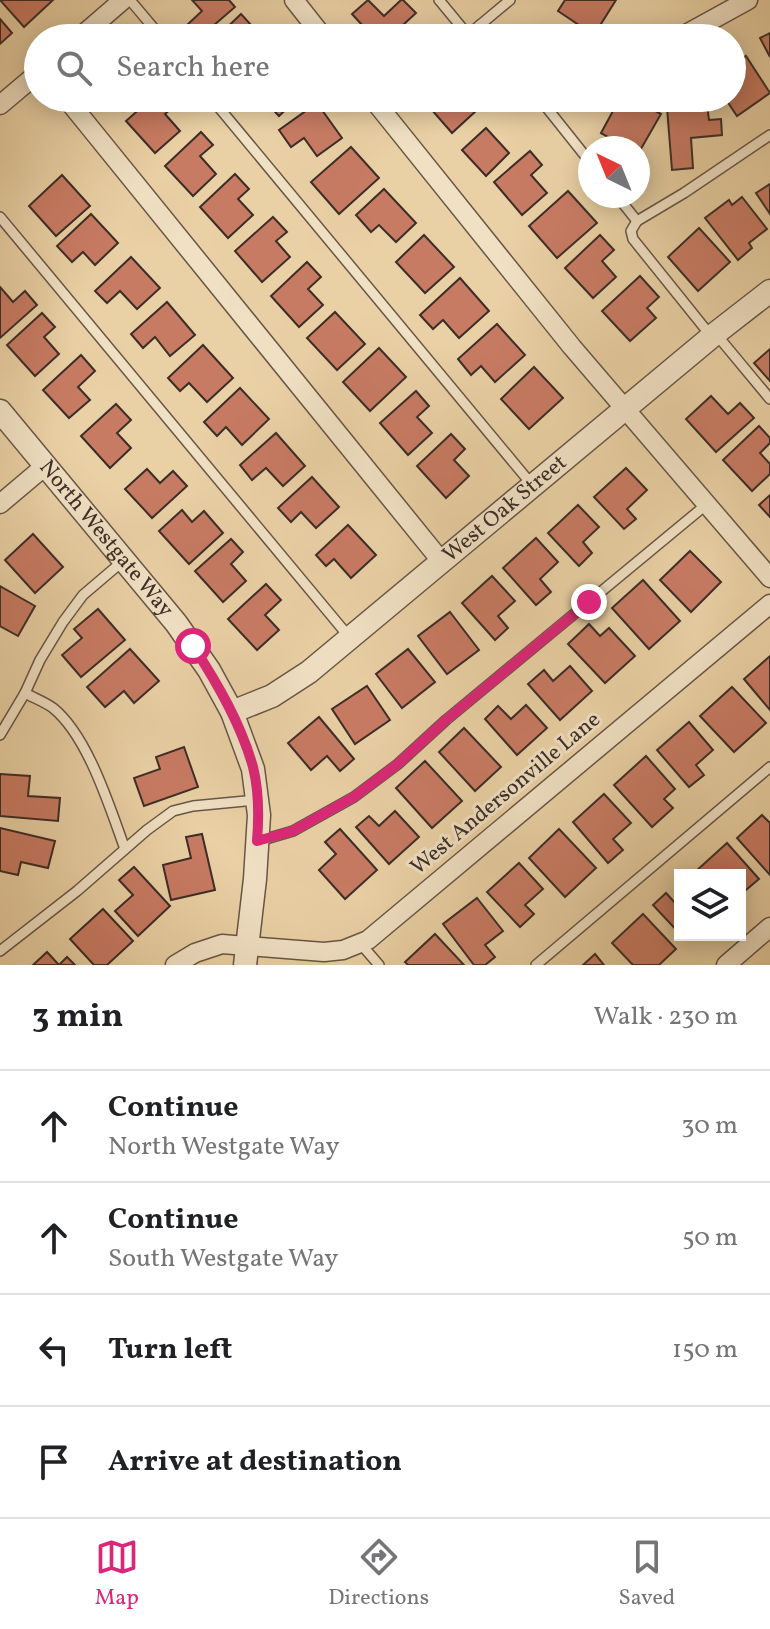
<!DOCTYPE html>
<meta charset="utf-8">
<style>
body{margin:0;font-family:Vollkorn,serif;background:#f6f6f6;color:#202124}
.controls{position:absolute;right:24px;bottom:24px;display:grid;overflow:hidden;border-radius:0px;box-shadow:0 4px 20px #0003}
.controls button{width:72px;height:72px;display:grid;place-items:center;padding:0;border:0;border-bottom:2px solid #e0e0e0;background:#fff;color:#202124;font:40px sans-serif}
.compass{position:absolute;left:578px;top:136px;width:72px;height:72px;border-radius:50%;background:#fff;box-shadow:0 4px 20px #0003;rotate:317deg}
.stop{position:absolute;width:24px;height:24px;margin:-18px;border:6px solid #db2777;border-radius:50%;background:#fff}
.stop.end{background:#db2777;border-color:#fff;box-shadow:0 2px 8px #0008}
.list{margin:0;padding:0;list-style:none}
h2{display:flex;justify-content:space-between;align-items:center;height:104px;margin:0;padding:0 32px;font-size:34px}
h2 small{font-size:26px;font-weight:400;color:#757577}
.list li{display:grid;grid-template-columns:52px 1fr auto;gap:24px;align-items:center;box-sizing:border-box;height:112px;padding:0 32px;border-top:2px solid #e0e0e0}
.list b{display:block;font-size:30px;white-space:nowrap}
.list p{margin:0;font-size:26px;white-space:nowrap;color:#757577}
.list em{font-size:26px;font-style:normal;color:#757577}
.icon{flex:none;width:44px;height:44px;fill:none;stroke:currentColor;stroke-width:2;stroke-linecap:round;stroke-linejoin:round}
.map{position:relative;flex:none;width:770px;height:965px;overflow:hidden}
.search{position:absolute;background:#fff;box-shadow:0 4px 20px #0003;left:24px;right:24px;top:24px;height:88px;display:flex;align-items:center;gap:20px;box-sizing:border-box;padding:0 28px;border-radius:44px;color:#757577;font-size:30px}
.sheet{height:552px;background:#fff}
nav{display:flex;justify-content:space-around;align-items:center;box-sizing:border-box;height:112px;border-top:2px solid #e0e0e0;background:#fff;font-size:22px;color:#757577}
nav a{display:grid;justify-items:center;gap:4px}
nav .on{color:#db2777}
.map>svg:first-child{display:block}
</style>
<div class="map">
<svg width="770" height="965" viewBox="0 0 770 965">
<rect width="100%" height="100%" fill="#ead1a5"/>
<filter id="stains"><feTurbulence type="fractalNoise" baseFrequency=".0025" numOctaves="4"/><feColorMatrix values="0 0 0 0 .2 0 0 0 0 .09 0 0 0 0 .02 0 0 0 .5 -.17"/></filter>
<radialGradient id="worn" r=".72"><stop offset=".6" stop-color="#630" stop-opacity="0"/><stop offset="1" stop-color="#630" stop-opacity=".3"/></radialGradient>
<g fill="#c87b63" stroke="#3b2d28" stroke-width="2">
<polygon points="0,0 53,0 24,27"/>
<polygon points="192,0 229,0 235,7 199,38 187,25 202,11"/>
<polygon points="368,0 384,16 401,0 403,0 416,13 389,38 374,38 352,14"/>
<polygon points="565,0 616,0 594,35 558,11"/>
<polygon points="241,14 263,38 216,38"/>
<polygon points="0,19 12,33 0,44"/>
<polygon points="770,33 770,57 760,38"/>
<polygon points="746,56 770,93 737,116 725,98 732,98 732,65"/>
<polygon points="111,98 137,98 123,111"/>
<polygon points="152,98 175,98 179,102 165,114 180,131 155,153 126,121"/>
<polygon points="262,98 298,98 279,116"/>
<polygon points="428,98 488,98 489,99 452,133 424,101"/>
<polygon points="620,98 632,98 661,114 638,154 638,148 628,148 601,133"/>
<polygon points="317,103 342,138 317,156 304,138 291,147 279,130"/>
<polygon points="707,105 709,120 721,119 722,135 691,138 693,168 672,170 667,108"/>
<polygon points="486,128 509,153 486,176 462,150"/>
<polygon points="201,132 213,145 200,156 216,174 193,196 165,166"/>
<polygon points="351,147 379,178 339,214 311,182"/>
<polygon points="530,151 542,165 531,175 547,193 522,215 494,182"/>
<polygon points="235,174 249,189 238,199 253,215 228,238 200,207"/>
<polygon points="62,175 90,206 56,236 29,206"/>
<polygon points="770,184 770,214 756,193"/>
<polygon points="384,189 416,223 396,242 379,225 371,232 356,215"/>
<polygon points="568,191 597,223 557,258 529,226"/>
<polygon points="742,197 767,229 749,243 752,248 738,260 705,218 729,200 732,205"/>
<polygon points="91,214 118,243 95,265 83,252 72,262 57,246"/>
<polygon points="273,217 287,232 276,241 290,257 262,282 235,251"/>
<polygon points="699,228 730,262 698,291 668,257"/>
<polygon points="424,235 454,267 425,293 396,262"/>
<polygon points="600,235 614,250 602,261 616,277 593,298 565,268"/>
<polygon points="131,257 160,288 137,309 120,291 107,303 95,291"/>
<polygon points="307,262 321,277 308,289 323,305 299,327 271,296"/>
<polygon points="640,276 659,297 647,308 656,318 630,341 602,311"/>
<polygon points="460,278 489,311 459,338 443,320 433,329 420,315"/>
<polygon points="0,287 13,302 25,291 37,305 0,338"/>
<polygon points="167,302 195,335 170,356 155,337 143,348 131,334"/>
<polygon points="335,312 365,344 337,370 307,338"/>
<polygon points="42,313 55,327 44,337 59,354 35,376 7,345"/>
<polygon points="497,324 525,355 495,382 481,366 471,375 458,359"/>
<polygon points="203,345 233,378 207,402 189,383 180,391 168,378"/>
<polygon points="379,348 406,377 370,411 343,382"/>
<polygon points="770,349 770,381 754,363"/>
<polygon points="81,355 95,371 78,387 90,400 69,418 43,390"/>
<polygon points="534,367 563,398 529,429 501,399"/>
<polygon points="240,388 269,419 242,445 226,427 217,436 204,422"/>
<polygon points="416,391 429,406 417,417 432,433 408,455 380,423"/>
<polygon points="711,396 728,414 740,403 754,418 716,452 686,419"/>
<polygon points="116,404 131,420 117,433 131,448 110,468 81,436"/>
<polygon points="759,426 770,438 770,443 760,453 770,464 770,474 752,491 723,460"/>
<polygon points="276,433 305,466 283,486 266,468 252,480 240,465"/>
<polygon points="451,434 465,449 454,460 469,476 446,498 417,466"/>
<polygon points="626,468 647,490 627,509 636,519 624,529 594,497"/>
<polygon points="147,469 160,483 173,471 187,486 152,518 125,489"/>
<polygon points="312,477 339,507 316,528 301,512 291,522 278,508"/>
<polygon points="770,495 770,517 759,505"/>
<polygon points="578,505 599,527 583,542 592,553 579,566 548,533"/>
<polygon points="182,510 192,522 204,511 223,533 189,564 159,531"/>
<polygon points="348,525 376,555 351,578 334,559 326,566 316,555"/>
<polygon points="33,534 63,567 35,593 5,560"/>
<polygon points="536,538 558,562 540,579 551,592 536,605 503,568"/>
<polygon points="231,539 243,552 231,564 246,581 223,602 195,571"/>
<polygon points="690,551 721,582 691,612 660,580"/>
<polygon points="492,576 515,601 498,616 508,628 495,640 462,603"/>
<polygon points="643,580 680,621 649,649 612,608"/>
<polygon points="266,584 281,600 265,615 279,630 257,650 228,619"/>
<polygon points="0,586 35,606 18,636 0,626"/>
<polygon points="98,609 125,640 81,677 62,655 82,638 74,629"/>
<polygon points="450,612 479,650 447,674 418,636"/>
<polygon points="589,624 600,636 609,628 635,656 605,683 568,644"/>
<polygon points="130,649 159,681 134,703 124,691 105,707 87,687"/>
<polygon points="408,649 435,682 402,708 376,674"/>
<polygon points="770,656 770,710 744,679"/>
<polygon points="570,666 592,691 560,720 528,684 544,670 553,681"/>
<polygon points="367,686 390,720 355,744 332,709"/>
<polygon points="732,687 766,723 734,752 700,716"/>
<polygon points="526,705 547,728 517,755 485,719 498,706 511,719"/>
<polygon points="319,717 354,759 340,771 327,756 311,770 288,743"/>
<polygon points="689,722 713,750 696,765 704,775 689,787 657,750"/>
<polygon points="464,728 501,767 475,791 439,752"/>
<polygon points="184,747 198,787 144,806 134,778 160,769 156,757"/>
<polygon points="646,756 675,789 664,799 673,808 652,827 614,785"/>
<polygon points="425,761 462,801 432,828 396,788"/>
<polygon points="0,774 30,776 28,796 60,798 58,821 0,816"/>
<polygon points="604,794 631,823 613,839 623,850 608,863 573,822"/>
<polygon points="395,811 419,837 389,864 356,827 369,816 379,826"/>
<polygon points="762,815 770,823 770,875 737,838"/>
<polygon points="0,828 55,841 48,868 21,862 18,875 0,871"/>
<polygon points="340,829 377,870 345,899 319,870 336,854 325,842"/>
<polygon points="559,829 596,868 565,897 529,858"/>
<polygon points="202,834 215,890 171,900 163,865 191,858 186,837"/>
<polygon points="727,843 759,879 740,895 740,875 698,875 695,872"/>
<polygon points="519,863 543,889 525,905 534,914 520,927 487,892"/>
<polygon points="134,867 170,906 138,936 115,911 133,895 119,880"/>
<polygon points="666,893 677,905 680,902 680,934 653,905"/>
<polygon points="477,898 503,931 485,945 495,957 485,965 474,965 443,924"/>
<polygon points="103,909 133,941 107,965 94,965 70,939"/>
<polygon points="643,914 676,949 659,965 633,965 612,943"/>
<polygon points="435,934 464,965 408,965 405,962"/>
<polygon points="47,952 59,965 67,957 75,965 33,965"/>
<polygon points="595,954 604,965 583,965"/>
</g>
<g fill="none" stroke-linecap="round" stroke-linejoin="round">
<g stroke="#675647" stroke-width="12">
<g id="service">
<polyline points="130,0 162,38"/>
<polyline points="439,0 468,35 480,25"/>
<polyline points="490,38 480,25 510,0"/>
<polyline points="211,98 533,486"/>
<polyline points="539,98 590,162"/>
<polyline points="617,196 637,221 684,193 770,135"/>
<polyline points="0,217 350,638"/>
<polyline points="637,221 631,231 633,239 711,336"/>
<polyline points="716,334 770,399"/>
<path d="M 25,693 C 34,698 45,702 53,708 C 88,736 110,808 125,849"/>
<polyline points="0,735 25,693 40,660 63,622 83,595 123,561"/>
<polyline points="259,841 293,831 354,797 398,764 446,720 707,504"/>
<polyline points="360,943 379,965"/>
<polyline points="0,951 77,891 147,830 173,811 193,806 257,800"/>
<polyline points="536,965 770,767"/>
</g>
</g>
<g stroke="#675647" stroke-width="21">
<g id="minor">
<polyline points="294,0 324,38"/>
<polyline points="79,38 123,0"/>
<polyline points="679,38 748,0"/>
<polyline points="66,98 442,562"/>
<polyline points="372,98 572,347 770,578"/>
<polyline points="0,105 38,73"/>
<polyline points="0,504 45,466"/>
<polyline points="175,965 195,953 222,944 324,952 343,950 368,940 770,604"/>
<polyline points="726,965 770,927"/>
</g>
</g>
<g stroke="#675647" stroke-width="25">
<g id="tertiary">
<path id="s1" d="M 0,411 L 176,623 L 209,670 L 232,712 L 253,769 L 259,815 L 255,879 L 245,965"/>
<path id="s2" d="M 232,712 L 272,696 L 309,672 L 716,333 L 770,291"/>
</g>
</g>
<use href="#service" stroke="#f1e1c4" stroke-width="9"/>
<use href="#minor" stroke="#f1e1c4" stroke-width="18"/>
<use href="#tertiary" stroke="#f1e1c4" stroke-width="22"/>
</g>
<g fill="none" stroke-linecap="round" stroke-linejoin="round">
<path stroke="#db2777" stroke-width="10" d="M 193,646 C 218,684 241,724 253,767 C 259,791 259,817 257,841 L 293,831 L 354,797 L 398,764 L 446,720 L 589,602"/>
</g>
<g text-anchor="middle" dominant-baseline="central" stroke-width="6" stroke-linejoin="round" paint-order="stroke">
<g font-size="22" fill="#3b2d28" stroke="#f1e1c4">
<text stroke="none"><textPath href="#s2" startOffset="342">West Oak Street</textPath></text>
<text stroke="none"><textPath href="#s1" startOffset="166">North Westgate Way</textPath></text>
<text transform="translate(506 794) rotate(-40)">West Andersonville Lane</text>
</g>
</g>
<rect width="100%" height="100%" filter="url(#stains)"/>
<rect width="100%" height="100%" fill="url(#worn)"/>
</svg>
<div class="controls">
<button><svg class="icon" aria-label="layers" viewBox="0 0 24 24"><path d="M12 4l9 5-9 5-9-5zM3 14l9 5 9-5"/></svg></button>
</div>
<svg class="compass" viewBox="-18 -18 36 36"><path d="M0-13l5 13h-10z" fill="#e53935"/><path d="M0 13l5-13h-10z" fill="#757577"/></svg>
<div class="stop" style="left:193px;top:646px"></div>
<div class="stop end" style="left:589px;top:602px"></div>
<div class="search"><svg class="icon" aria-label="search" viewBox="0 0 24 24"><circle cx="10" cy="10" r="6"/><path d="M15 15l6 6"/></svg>Search here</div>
</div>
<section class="sheet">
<h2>3 min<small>Walk · 230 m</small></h2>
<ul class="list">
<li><svg class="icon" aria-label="ahead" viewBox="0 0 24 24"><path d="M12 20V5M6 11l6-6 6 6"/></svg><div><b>Continue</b><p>North Westgate Way</p></div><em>30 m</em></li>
<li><svg class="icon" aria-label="ahead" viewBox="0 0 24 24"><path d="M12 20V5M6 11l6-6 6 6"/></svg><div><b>Continue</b><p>South Westgate Way</p></div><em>50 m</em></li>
<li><svg class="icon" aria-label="left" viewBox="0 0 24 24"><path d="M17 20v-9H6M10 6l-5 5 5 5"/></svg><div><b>Turn left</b></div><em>150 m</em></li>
<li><svg class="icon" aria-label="arrive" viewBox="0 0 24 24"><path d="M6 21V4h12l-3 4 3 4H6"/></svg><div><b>Arrive at destination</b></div></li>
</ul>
</section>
<nav>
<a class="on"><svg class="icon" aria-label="map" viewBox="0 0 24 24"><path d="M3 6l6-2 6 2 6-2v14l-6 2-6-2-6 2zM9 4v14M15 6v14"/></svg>Map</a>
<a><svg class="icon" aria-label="directions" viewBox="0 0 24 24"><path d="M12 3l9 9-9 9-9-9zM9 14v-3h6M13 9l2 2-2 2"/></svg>Directions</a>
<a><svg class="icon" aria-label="saved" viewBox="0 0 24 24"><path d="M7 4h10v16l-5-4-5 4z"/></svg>Saved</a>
</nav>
